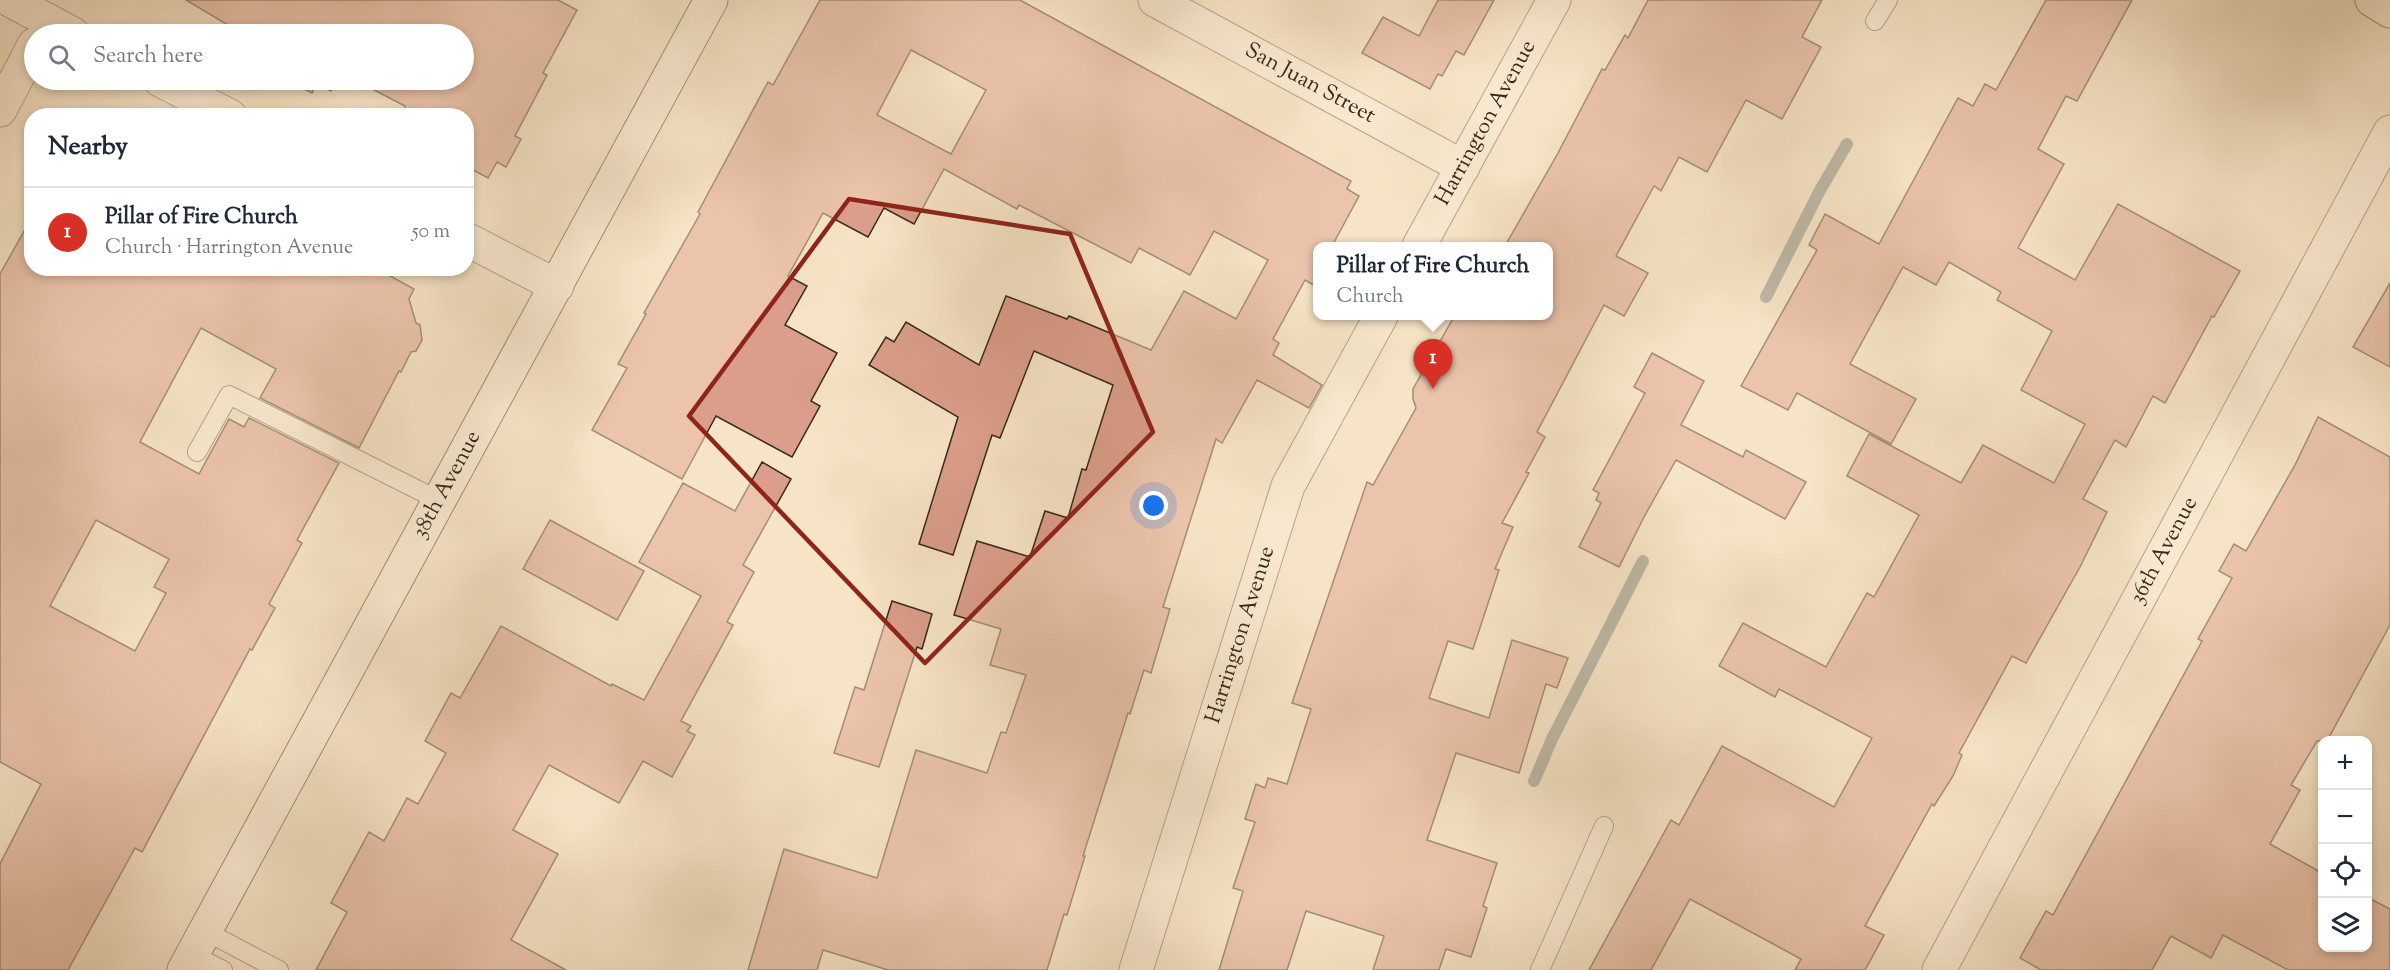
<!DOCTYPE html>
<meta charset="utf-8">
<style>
body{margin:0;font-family:"Sorts Mill Goudy",serif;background:#f6f6f7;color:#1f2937}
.controls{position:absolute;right:18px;bottom:18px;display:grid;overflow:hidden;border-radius:12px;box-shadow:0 3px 9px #0003}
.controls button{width:54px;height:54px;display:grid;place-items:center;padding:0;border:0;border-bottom:2px solid #e0e1e3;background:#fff;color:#1f2937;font:30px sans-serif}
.you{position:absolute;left:1154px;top:506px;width:21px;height:21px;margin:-15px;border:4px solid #fff;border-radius:50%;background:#1a73e8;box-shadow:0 0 0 9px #1a73e833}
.badge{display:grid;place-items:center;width:39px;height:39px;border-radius:50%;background:#d93025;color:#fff;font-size:20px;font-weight:700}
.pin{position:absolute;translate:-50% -50px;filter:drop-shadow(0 2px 3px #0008)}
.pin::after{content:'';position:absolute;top:32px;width:21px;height:18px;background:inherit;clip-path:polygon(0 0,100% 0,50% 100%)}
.popup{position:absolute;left:1313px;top:242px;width:240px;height:78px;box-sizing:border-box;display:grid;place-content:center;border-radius:12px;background:#fff;filter:drop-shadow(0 2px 4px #0005);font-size:20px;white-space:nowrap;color:#747a83}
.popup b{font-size:22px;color:#1f2937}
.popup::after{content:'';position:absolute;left:50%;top:100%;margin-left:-12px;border:12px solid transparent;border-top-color:#fff}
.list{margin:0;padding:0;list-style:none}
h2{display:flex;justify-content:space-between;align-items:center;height:78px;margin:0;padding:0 24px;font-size:26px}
h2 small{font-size:20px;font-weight:400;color:#747a83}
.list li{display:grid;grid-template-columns:39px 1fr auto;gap:18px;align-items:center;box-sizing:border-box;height:90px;padding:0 24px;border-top:2px solid #e0e1e3}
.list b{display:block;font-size:22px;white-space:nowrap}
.list p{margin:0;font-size:20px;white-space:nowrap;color:#747a83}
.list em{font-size:20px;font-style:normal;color:#747a83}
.icon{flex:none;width:33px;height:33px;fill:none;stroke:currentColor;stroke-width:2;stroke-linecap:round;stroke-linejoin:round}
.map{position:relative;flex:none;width:2390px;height:970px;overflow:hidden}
.search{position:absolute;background:#fff;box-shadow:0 3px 9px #0003;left:24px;top:24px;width:450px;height:66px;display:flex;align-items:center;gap:15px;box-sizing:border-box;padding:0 21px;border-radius:33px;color:#747a83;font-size:22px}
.panel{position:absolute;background:#fff;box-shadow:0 3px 9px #0003;left:24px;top:108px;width:450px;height:168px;border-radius:24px}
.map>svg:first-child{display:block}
</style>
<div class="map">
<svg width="2390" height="970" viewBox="0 0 2390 970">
<rect width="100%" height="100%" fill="#f7e4c6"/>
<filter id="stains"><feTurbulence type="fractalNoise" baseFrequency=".00333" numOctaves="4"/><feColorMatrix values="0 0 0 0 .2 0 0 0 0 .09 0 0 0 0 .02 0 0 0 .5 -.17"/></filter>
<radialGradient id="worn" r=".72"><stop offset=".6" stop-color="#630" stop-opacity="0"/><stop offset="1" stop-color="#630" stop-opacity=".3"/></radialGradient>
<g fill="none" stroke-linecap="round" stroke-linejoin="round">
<g stroke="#75827c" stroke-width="12">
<polyline points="1766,297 1819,192 1847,144"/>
<polyline points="1534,781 1552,739 1643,561"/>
</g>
</g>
<g fill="#db9e8a" stroke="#362a1c" stroke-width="1.5" fill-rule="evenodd">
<polygon points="186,0 558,0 577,10 543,73 547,75 515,136 521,139 506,167 497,162 488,178 466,166 466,116 404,116 405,106 355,80 464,80 464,34 243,34"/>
<path d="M 820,0 L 1020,0 L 1351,181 L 1347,189 L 1359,196 L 1332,246 L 1317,246 L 1317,287 L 1305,280 L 1273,339 L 1279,343 L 1273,355 L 1322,385 L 1309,408 L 1257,380 L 1222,443 L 1216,439 L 1163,607 L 1170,609 L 1151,673 L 1144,670 L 1130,714 L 1128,713 L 1083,856 L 1085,856 L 1067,915 L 1064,914 L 1047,970 L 888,970 L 823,950 L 817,970 L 748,970 L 784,849 L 877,878 L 916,750 L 987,773 L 1001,732 L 1006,733 L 1026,675 L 990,665 L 1001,629 L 954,615 L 977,541 L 1030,557 L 1045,511 L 1068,518 L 1082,469 L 1086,470 L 1113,385 L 1034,351 L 1000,438 L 992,435 L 953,555 L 919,544 L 958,417 L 869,365 L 886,337 L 894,342 L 906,322 L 979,365 L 1006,296 L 1067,319 L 1069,316 L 1151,350 L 1184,291 L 1236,319 L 1268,260 L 1214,231 L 1190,275 L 1139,248 L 1131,263 L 1019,205 L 1017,209 L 944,169 L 914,224 L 884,208 L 868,237 L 823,213 L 788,276 L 807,286 L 785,325 L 837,353 L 811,401 L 820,406 L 792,457 L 716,416 L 682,479 L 592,430 L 627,368 L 618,364 L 646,314 L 644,313 L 700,214 L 698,212 L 768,82 L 773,85 ZM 911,50 L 986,90 L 951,154 L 877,115 Z"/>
<polygon points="1438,0 1494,0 1464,55 1456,51 1442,76 1438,74 1430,89 1362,53 1383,17 1419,36"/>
<polygon points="1648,0 1822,0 1802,37 1821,47 1782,119 1746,100 1707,172 1679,157 1661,191 1654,186 1616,256 1648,273 1624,316 1604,305 1537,432 1545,437 1526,472 1529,473 1502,523 1513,527 1495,569 1499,570 1473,649 1448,641 1429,698 1489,718 1512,640 1568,658 1557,688 1546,684 1519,773 1456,753 1427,840 1497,863 1483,906 1487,908 1471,957 1446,949 1439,970 1373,970 1384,936 1306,911 1287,970 1219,970 1243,891 1233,888 1255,822 1245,819 1256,784 1265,788 1268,778 1287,784 1311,709 1292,703 1367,482 1373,485 1416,408 1413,399 1413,389 1455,315 1548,315 1548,246 1505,246 1558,153 1602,69 1605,70 1625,35 1628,38"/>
<polygon points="2046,0 2132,0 2077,101 2066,96 2038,149 2064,164 2018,248 2075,280 2118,204 2240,271 2214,317 2212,316 2165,403 2153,396 2126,447 2115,440 2083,499 2107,512 2080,567 2026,663 2012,656 1959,753 1962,755 1953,776 1934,806 1932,804 1865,926 1884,935 1865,970 1795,970 1801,959 1690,899 1651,970 1589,970 1671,820 1679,825 1722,746 1834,807 1872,738 1779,689 1775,697 1719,666 1743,623 1826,667 1867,593 1874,597 1919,515 1847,476 1869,434 1961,483 1983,445 2054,483 2085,424 2021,390 2052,331 1997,300 2001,292 1949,262 1936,285 1903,267 1850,364 1916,399 1891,444 1797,393 1788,410 1741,386 1817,250 1809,245 1825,214 1879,244 1958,98 1973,106 1985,84 1996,90"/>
<polygon points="287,80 337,80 331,91 316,84 312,93"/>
<path d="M 32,217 L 32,268 L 376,268 L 414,289 L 409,299 L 416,323 L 420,325 L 422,340 L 416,351 L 411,352 L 401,372 L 399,371 L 359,448 L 260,398 L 276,369 L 201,328 L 140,442 L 199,474 L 229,419 L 244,427 L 249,418 L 339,463 L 297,540 L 302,543 L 269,604 L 275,608 L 252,650 L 250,649 L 142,852 L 135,848 L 68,970 L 0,970 L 0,864 L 41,784 L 0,762 L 0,274 ZM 96,520 L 169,559 L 154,587 L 166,593 L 135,651 L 50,606 Z"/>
<polygon points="2390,283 2390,367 2353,347"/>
<polygon points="1652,353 1704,381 1681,425 1743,457 1746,450 1806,482 1785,519 1676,460 1644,517 1619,567 1579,547 1601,503 1596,500 1599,493 1593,490 1645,393 1634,387"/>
<polygon points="2318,417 2390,457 2390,625 2327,741 2317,741 2291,785 2300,790 2270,844 2322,873 2322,948 2367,948 2367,897 2390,909 2390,970 2288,970 2223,935 2211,958 2171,936 2152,970 2041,970 2020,958 2046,911 2053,915 2202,641 2198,639 2232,578 2219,571 2234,544 2246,551 2295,465"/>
<polygon points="762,462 791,479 743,565 754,572 727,622 733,625 681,721 691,726 687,731 695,735 672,777 643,761 619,803 549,765 513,830 558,854 511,940 566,970 316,970 347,912 331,903 369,832 384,841 407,798 418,804 446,753 425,741 451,693 460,698 501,626 611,686 612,684 644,700 701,596 639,562 683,483 735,511"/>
<polygon points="550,520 644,571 617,620 523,569"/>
<polygon points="892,601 932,614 922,649 917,647 879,767 834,753 855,687 864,690"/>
</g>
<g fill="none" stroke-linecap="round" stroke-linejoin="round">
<g stroke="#665846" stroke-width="20">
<g id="lane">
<polyline points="1875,21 1888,0"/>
<polyline points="197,452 229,395 440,501"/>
<polyline points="205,931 279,970"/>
<polyline points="193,955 223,970"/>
<polyline points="1540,970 1604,826"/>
</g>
</g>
<g stroke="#665846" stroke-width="35">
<g id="street">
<polyline points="10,0 73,34"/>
<path id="s1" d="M 1155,0 L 1463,167"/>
<polyline points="160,80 230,116"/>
<polyline points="0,110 34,45"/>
<polyline points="466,239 557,286"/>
<path id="s2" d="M 1419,246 L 1554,0"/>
<path id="s3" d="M 1136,970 L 1288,486 L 1381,316"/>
<path id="s4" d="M 1939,970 L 2390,132"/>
</g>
</g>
<g stroke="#362a1c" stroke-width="35">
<g id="secondary">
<polyline points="2372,0 2390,11"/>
<path id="s5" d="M 184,970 L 711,0"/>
</g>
</g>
<use href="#lane" stroke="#faedda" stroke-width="18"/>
<use href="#street" stroke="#faedda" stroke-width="33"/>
<use href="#secondary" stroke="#faedda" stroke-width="33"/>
</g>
<path d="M0 0H2390V970H0ZM 849,199 L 1070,234 L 1153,432 L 925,663 L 689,416 Z" fill="#f7e4c6" fill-opacity=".55" fill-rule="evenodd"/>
<path fill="none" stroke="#8f2418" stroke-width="4.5" stroke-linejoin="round" d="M 849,199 L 1070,234 L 1153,432 L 925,663 L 689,416 Z"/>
<g text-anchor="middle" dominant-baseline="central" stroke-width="4.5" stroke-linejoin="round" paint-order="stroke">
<g font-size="22" fill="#362a1c" stroke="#faedda">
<text stroke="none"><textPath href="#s1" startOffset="176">San Juan Street</textPath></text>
<text stroke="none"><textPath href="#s2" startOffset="140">Harrington Avenue</textPath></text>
<text stroke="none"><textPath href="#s5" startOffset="552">38th Avenue</textPath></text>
<text stroke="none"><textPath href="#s4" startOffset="476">36th Avenue</textPath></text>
<text stroke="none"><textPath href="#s3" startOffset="351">Harrington Avenue</textPath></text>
</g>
</g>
<rect width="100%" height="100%" filter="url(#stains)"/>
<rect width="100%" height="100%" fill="url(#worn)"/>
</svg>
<div class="controls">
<button>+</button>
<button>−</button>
<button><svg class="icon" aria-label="locate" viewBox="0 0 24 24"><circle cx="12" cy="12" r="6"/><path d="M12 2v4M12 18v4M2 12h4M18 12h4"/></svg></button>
<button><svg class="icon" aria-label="layers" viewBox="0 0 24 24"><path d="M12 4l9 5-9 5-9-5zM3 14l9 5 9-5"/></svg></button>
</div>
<div class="you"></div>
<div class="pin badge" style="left:1433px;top:389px">1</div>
<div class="popup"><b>Pillar of Fire Church</b>Church</div>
<div class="search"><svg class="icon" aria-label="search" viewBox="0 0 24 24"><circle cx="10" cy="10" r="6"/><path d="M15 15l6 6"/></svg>Search here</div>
<section class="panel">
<h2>Nearby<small></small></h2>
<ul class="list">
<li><span class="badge">1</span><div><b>Pillar of Fire Church</b><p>Church · Harrington Avenue</p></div><em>50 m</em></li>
</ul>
</section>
</div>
